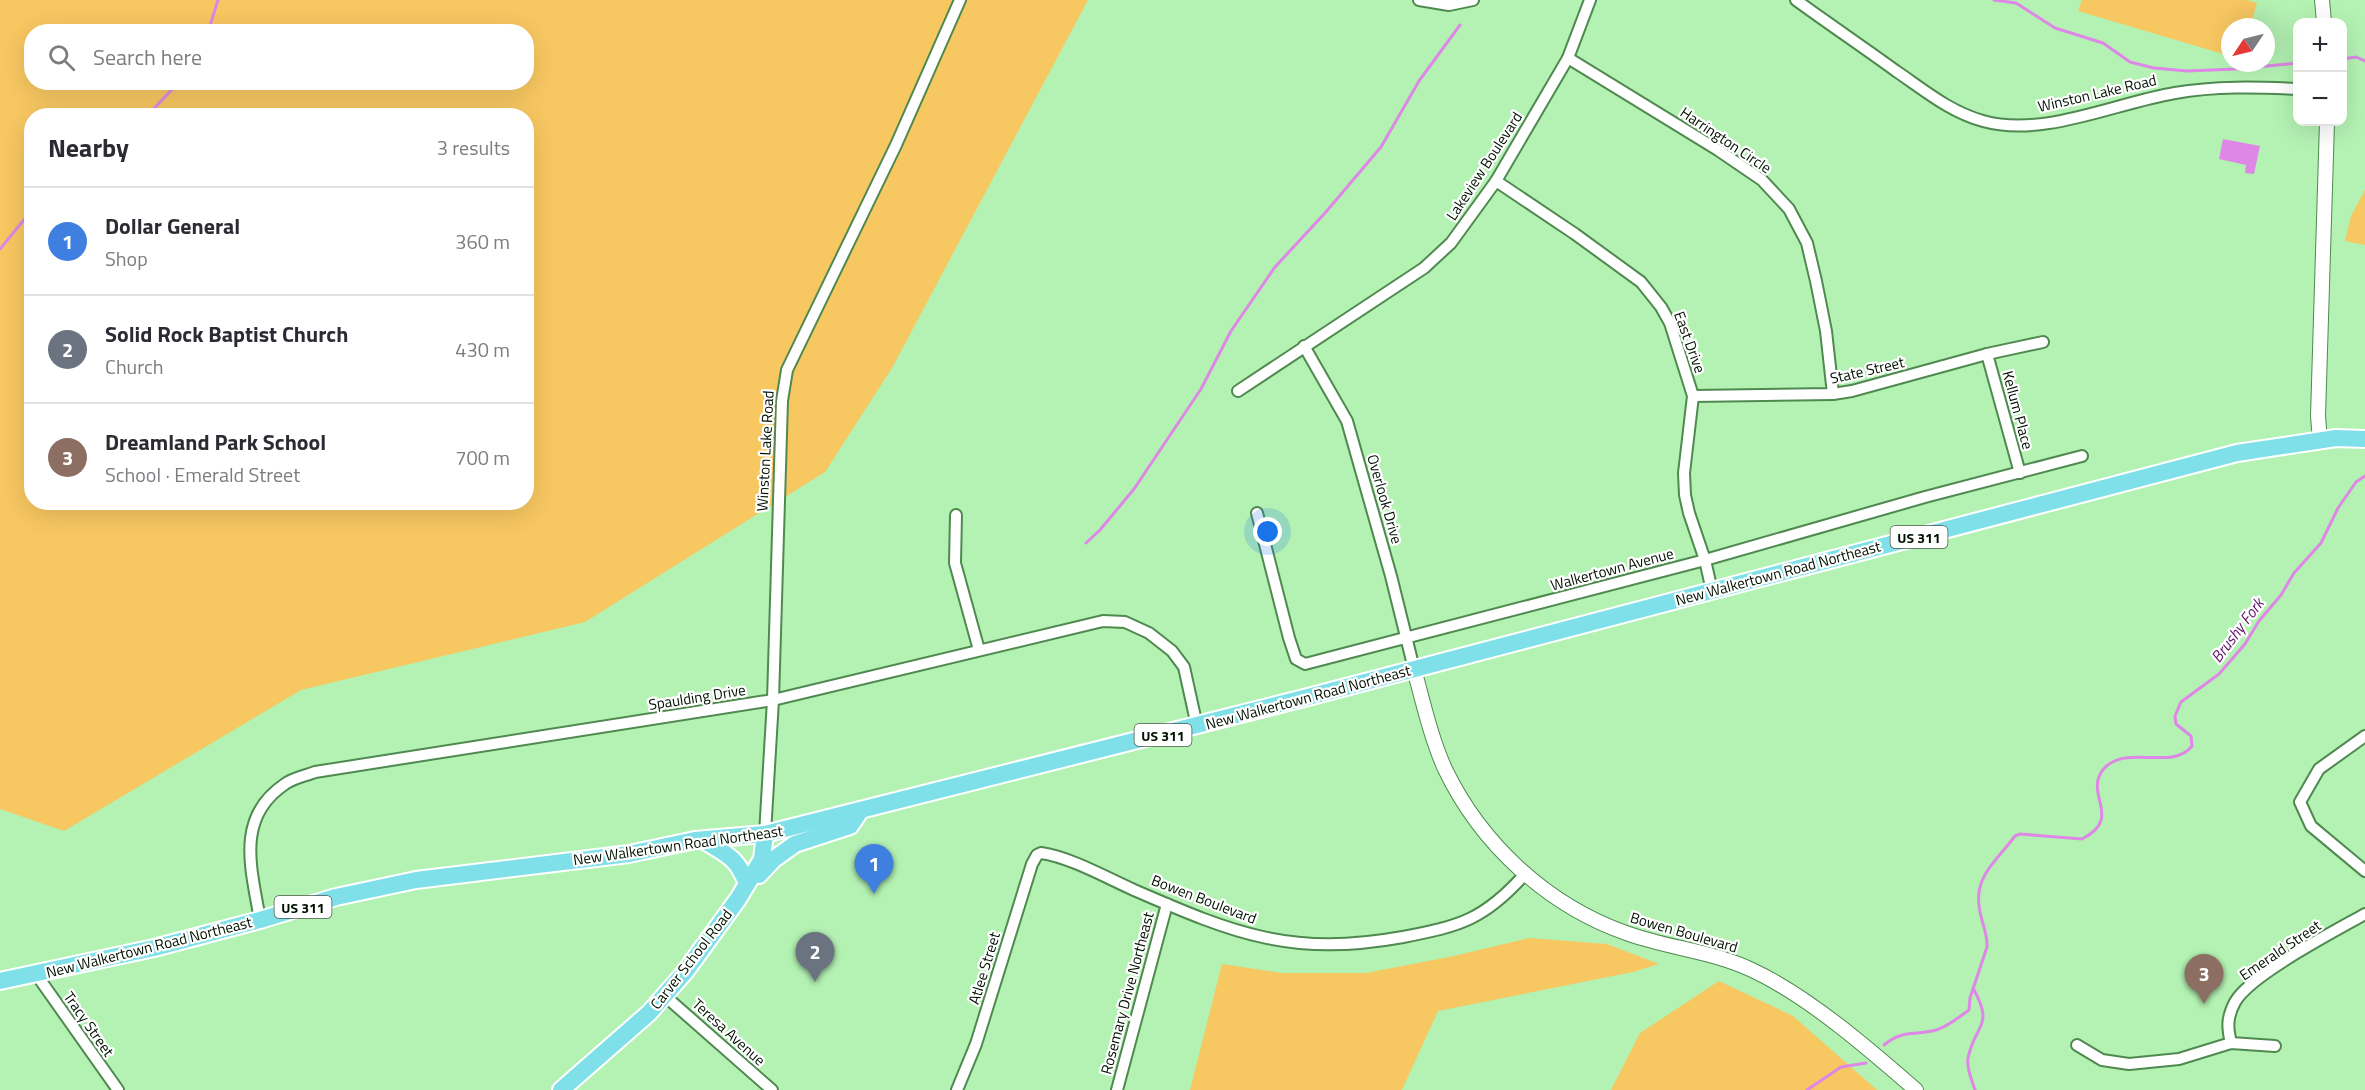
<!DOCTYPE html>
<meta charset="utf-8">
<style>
body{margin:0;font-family:"Titillium Web",sans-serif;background:#f7f7f7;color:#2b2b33}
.controls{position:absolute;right:18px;top:18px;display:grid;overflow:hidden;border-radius:12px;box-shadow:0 6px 24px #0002}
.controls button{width:54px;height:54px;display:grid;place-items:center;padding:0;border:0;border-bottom:2px solid #e1e1e2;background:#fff;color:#2b2b33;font:30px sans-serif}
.compass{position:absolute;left:2221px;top:18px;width:54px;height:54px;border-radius:50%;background:#fff;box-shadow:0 6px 24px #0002;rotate:235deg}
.you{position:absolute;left:1268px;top:532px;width:21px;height:21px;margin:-15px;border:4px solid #fff;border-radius:50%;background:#1a73e8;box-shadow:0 0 0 9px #1a73e833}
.badge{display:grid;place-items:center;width:39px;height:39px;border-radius:50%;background:#8a2a93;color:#fff;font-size:20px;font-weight:700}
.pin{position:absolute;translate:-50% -50px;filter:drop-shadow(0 2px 3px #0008)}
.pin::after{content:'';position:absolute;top:32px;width:21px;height:18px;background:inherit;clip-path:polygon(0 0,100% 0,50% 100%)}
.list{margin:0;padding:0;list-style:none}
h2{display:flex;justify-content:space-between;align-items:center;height:78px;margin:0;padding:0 24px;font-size:26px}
h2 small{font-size:20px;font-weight:400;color:#7c7c81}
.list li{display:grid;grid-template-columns:39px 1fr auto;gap:18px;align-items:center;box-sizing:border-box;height:108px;padding:0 24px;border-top:2px solid #e1e1e2}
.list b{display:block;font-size:22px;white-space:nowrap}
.list p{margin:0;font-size:20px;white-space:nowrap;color:#7c7c81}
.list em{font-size:20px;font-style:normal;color:#7c7c81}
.icon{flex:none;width:33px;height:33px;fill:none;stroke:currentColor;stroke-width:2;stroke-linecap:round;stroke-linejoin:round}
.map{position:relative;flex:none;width:2365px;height:1090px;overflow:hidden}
.search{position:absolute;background:#fff;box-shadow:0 6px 24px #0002;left:24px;top:24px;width:510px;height:66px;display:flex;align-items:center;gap:15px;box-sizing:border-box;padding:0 21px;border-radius:24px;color:#7c7c81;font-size:22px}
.panel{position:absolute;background:#fff;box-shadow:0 6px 24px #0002;left:24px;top:108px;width:510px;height:402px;border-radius:24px}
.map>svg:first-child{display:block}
</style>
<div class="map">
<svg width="2365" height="1090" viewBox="0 0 2365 1090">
<rect width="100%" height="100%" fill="#b4f2b3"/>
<g fill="#f7c761" fill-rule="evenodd">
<path d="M 0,0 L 1088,0 L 892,368 L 825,472 L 585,622 L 301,690 L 64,831 L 0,809 ZM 32,32 L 526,32 L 526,82 L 32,82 ZM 32,116 L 526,116 L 526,502 L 32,502 Z"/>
<polygon points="2082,0 2247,0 2257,3 2250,27 2230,27 2230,56 2078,11"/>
<polygon points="2365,190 2365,245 2345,241 2351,216"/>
<polygon points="1529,938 1607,944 1659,964 1633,972 1438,1011 1402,1090 1190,1090 1222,964 1282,973 1366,973 1454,956"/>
<polygon points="1719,981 1793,1016 1877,1090 1611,1090 1640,1033"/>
</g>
<polygon fill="#de87e6" points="2223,139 2260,146 2254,174 2245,173 2246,165 2219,159"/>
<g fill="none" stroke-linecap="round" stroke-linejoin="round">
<g stroke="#de87e6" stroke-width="3">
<polyline points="1994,0 2016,3 2055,28 2103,43 2130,62 2154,68 2187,71 2236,69 2298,63"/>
<polyline points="208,32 218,0"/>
<polyline points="2342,59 2356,57 2365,61"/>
<polyline points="147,116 179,82"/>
<polyline points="0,249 32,210"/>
<polyline points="1086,543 1100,530 1134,489 1201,389 1231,331 1275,267 1325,213 1381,147 1419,81 1460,25"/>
<path d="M 1973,988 C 1995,1028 1975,1023 1968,1058 C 1966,1068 1972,1080 1975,1090"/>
<path d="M 1884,1045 C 1903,1029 1915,1036 1936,1030 C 1949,1026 1959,1017 1969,1010 L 1970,998 L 1987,947 C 1988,933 1980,920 1979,905 C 1975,875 1999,858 2015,836 L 2020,834 L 2082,839 C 2123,818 2085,796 2102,771 C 2123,742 2172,772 2192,746 L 2191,736 L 2176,724 L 2175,716 L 2181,702 L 2219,674 L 2245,644 L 2259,621 L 2281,595 L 2294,573 L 2321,543 L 2338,508 L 2356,482 L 2365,476"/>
<polyline points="1807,1090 1841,1067 1866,1063"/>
</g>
<g stroke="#4f8950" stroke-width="14">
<g id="minor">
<polyline points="1419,0 1449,5 1473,0"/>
<path d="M 1796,0 C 1829,24 1863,47 1896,71 C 1924,90 1950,112 1983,121 C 2043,138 2115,103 2175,93 C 2215,86 2256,87 2298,89"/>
<polyline points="1568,58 1718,150 1762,180 1789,209 1807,243 1816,281 1826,331 1833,394"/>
<polyline points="1496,181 1575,234 1641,282 1661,307 1670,323 1693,396 1684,473 1685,495 1689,513 1705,560 1712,591"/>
<polyline points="1304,346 1347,421 1391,576 1414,669"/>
<polyline points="1987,354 2020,473"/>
<polyline points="1238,391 1424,268 1451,243 1496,181 1568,58 1590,0"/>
<polyline points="1693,396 1833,394 1852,391 1987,354 2043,342"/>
<polyline points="1257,513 1289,638 1296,659 1305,664 1705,560 1925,497 2082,456"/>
<polyline points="956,515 955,563 979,650"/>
<polyline points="2365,736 2319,769 2300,802 2311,826 2365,871"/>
<polyline points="765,834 773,700 782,401 787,370 896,145 960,0"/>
<path d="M 260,920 C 252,871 234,818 285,784 C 293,778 305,776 315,772 L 773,700 L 1103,621 L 1125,622 L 1149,633 L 1172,651 L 1184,667 L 1197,726"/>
<polyline points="36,974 118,1090"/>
<polyline points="665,996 772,1090"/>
<path d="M 2231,1043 C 2227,1027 2227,1017 2235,1002 C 2250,975 2335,931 2365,914"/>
<polyline points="2077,1045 2102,1060 2129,1064 2179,1059 2231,1043 2275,1046"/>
<path d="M 957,1090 L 976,1044 L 1032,864 L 1037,855 L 1041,853 C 1070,857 1107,878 1134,890 C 1235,934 1292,957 1403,937 C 1461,926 1485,919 1525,874"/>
<polyline points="1117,1090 1167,904"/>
</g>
</g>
<g stroke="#4f8950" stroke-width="16">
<g id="tertiary">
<polyline points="2322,0 2324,22"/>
<polyline points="2320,441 2318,416 2327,122"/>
<path d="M 1414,669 C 1423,702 1431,738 1445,769 C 1481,844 1547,905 1626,933 C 1667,948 1712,951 1752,970 C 1808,996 1869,1049 1916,1090"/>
</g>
</g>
<g stroke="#fff" stroke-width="20">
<g id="primary">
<path d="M 703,840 C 726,854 737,857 747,884"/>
<polyline points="759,875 774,859 795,844 850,826 861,810"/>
<polyline points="0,981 154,948 260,920 336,897 416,880 629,854 695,840 765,834 1308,697 2237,453 2336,438 2365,439"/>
<polyline points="561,1090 649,1013 685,972 738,899 762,859 765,834"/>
</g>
</g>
<use href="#minor" stroke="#fff" stroke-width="10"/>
<use href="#tertiary" stroke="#fff" stroke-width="14"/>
<use href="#primary" stroke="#80e0e9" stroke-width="16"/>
</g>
<g text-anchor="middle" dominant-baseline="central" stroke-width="4.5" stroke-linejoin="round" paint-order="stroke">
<g fill="#fff" stroke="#4c584c" stroke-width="1.5">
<rect x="1890.5" y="526" width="57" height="22" rx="4.5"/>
<rect x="1134.5" y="724" width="57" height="22" rx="4.5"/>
<rect x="274.5" y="896" width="57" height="22" rx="4.5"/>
</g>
<g font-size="14" font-weight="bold" fill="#001000">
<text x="1919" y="537">US 311</text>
<text x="1163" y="735">US 311</text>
<text x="303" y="907">US 311</text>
</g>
<g font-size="15" fill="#001000" stroke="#fff">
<text transform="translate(2097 93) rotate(-13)">Winston Lake Road</text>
<text transform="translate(1726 140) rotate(34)">Harrington Circle</text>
<text transform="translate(1484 166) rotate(-57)">Lakeview Boulevard</text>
<text transform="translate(1690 342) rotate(70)">East Drive</text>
<text transform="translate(1867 370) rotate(-13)">State Street</text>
<text transform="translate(2018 410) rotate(75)">Kellum Place</text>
<text transform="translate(765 451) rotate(-87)">Winston Lake Road</text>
<text transform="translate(1385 499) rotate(74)">Overlook Drive</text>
<text transform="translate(1612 569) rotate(-15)">Walkertown Avenue</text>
<text transform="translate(1778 573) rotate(-15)">New Walkertown Road Northeast</text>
<text transform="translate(697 697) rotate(-9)">Spaulding Drive</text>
<text transform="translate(1308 697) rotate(-15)">New Walkertown Road Northeast</text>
<text transform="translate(678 845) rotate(-8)">New Walkertown Road Northeast</text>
<text transform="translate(1204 899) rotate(21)">Bowen Boulevard</text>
<text transform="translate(1684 932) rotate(16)">Bowen Boulevard</text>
<text transform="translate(149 947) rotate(-14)">New Walkertown Road Northeast</text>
<text transform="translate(2280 950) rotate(-34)">Emerald Street</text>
<text transform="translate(691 959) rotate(-52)">Carver School Road</text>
<text transform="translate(984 968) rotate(-73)">Atlee Street</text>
<text transform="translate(1127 993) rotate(-75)">Rosemary Drive Northeast</text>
<text transform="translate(89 1024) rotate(55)">Tracy Street</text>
<text transform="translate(729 1032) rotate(42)">Teresa Avenue</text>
</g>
<g font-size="16" font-style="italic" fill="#600f67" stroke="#fff">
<text transform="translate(2237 630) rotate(-53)">Brushy Fork</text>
</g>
</g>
</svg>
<div class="controls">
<button>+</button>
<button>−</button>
</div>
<svg class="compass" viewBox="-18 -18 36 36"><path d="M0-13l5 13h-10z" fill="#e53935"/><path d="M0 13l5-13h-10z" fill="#7c7c81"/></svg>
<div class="you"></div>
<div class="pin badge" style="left:874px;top:894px;background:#3f7fe0">1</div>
<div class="pin badge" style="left:815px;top:982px;background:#6b7280">2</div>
<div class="pin badge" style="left:2204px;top:1004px;background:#8d6e63">3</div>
<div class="search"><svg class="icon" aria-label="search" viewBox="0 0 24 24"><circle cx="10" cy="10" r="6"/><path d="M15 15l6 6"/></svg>Search here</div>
<section class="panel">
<h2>Nearby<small>3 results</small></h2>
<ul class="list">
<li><span class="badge" style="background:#3f7fe0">1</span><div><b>Dollar General</b><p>Shop</p></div><em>360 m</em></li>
<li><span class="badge" style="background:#6b7280">2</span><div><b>Solid Rock Baptist Church</b><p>Church</p></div><em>430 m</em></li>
<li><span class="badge" style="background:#8d6e63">3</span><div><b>Dreamland Park School</b><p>School · Emerald Street</p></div><em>700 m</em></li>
</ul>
</section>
</div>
